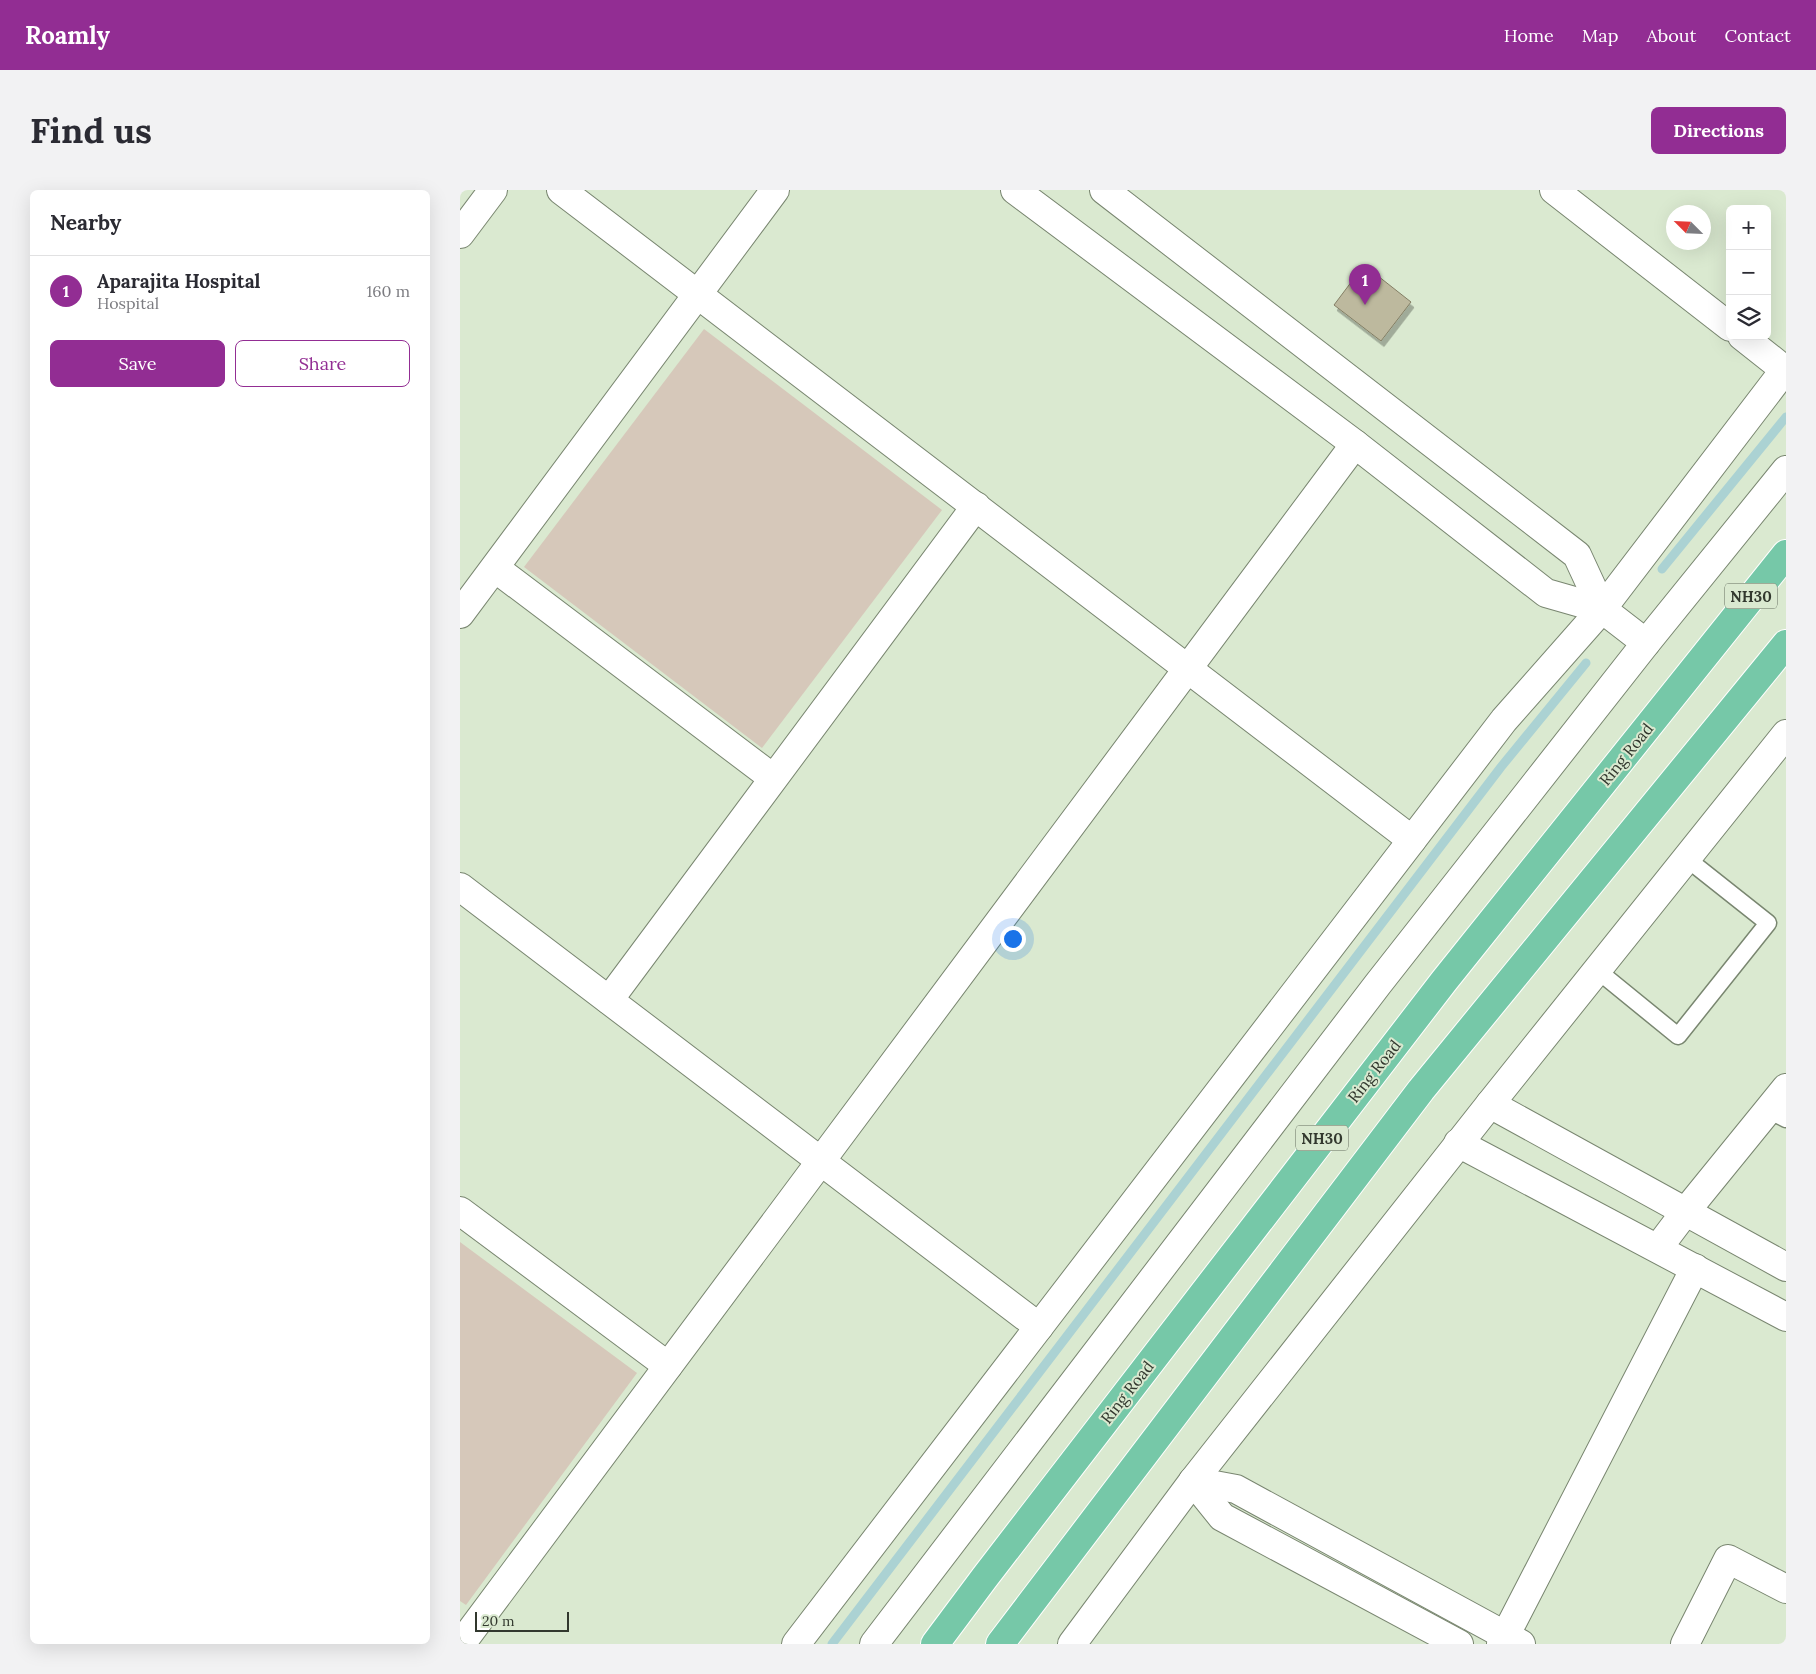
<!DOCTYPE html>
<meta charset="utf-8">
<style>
body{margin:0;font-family:Lora,serif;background:#f2f2f3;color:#2b2b33}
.controls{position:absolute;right:15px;top:15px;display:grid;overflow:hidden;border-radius:8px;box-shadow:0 5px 20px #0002}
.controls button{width:45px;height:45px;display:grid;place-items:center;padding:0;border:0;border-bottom:1px solid #e1e1e2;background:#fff;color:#2b2b33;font:25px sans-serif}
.compass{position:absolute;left:1206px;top:15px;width:45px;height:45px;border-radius:50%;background:#fff;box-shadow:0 5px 20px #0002;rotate:294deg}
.scale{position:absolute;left:15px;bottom:12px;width:94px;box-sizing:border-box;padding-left:5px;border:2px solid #32382e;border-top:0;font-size:14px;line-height:18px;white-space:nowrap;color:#32382e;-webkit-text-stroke:4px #dae9d0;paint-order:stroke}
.you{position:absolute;left:552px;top:748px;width:18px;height:18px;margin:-12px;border:4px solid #fff;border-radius:50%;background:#1a73e8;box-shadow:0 0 0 8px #1a73e833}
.badge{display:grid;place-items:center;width:32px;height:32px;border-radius:50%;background:#922d93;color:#fff;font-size:16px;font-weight:700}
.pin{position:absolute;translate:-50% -41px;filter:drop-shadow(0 1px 2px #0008)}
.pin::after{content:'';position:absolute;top:26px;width:18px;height:15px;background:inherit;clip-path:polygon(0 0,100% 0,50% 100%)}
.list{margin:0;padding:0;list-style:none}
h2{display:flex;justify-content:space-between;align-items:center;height:65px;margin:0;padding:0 20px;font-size:21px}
h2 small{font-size:16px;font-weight:400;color:#7c7c81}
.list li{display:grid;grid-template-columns:32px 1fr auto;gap:15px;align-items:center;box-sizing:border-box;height:70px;padding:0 20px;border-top:1px solid #e1e1e2}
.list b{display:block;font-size:19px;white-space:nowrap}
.list p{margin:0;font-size:16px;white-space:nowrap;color:#7c7c81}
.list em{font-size:16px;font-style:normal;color:#7c7c81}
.actions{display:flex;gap:10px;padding:15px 20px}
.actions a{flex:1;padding:11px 0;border:1px solid #922d93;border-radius:8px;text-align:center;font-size:18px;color:#922d93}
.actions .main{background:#922d93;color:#fff}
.icon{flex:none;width:28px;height:28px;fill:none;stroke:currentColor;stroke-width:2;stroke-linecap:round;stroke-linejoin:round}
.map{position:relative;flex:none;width:1326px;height:1454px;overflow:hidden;border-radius:8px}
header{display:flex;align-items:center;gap:30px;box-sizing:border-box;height:70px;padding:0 25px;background:#922d93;color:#fff}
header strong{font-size:24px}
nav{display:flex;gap:28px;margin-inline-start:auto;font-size:18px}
.intro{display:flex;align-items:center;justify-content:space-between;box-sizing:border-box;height:120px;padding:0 30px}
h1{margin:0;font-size:35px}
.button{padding:12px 22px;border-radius:8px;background:#922d93;color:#fff;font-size:18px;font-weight:700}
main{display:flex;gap:30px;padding:0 30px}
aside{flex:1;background:#fff;border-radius:8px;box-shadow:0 5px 20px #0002}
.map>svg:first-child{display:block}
</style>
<header>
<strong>Roamly</strong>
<nav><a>Home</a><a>Map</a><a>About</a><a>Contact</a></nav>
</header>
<div class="intro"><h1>Find us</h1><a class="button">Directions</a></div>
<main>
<aside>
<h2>Nearby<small></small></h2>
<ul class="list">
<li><span class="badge">1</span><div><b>Aparajita Hospital</b><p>Hospital</p></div><em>160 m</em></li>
</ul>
<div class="actions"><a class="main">Save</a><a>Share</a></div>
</aside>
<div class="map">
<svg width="1326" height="1454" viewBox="0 0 1326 1454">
<defs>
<filter id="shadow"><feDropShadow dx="3" dy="5.5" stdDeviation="0" flood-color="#0004"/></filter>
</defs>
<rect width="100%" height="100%" fill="#dae9d0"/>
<g fill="#d6c8ba">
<polygon points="244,139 482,320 302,558 64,377"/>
<polygon points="0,1052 177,1183 6,1415 0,1411"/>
</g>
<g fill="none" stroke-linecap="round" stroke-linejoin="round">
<g stroke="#abd2d3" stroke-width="9">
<polyline points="1202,379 1326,227"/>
<polyline points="372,1454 1041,577 1126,473"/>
</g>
</g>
<polygon fill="#bdb99e" stroke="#837e65" filter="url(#shadow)" points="904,75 951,112 921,151 874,115"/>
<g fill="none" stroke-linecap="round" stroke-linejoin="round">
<g stroke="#798670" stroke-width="19">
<g id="service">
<polyline points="1137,780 1218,846 1308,733 1226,668"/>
<polyline points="1308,920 1326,929"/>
</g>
</g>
<g stroke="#798670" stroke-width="30">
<g id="minor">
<polyline points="101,0 952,650"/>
<polyline points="1094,0 1270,137"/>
<polyline points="0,44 33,0"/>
<polyline points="1282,146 1325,180"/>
<polyline points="35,378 313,588"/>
<polyline points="0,424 315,0"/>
<polyline points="0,697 579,1137"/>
<polyline points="149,810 516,316"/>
<polyline points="0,1021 208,1176"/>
<polyline points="1198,1058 1226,1021 1326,898"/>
<polyline points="733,1291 776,1299 1061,1454"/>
<polyline points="733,1291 762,1327 999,1454"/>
<polyline points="7,1446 895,254"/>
<polyline points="336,1454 1044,530 1142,419 1326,178"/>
<polyline points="1041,1454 1235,1078"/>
<polyline points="1225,1454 1268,1369 1326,1399"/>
</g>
</g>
<g stroke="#798670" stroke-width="30">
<g id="tertiary">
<polyline points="555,0 895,254 1086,403 1142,419 1186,453"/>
<polyline points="644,0 1117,365 1142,419"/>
<polyline points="1030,914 1326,1077"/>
<polyline points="998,953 1326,1127"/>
<polyline points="414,1454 918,794 1186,453 1326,280"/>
<polyline points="612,1454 733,1291 1030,914 1326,544"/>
</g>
</g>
<g stroke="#fff" stroke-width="30">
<g id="trunk">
<polyline points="475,1454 525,1387 984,791 1326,364"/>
<polyline points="540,1454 961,900 1326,454"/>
</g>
</g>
<use href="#service" stroke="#fff" stroke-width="16"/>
<use href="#minor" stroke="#fff" stroke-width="28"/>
<use href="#tertiary" stroke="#fff" stroke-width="28"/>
<use href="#trunk" stroke="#76c8a8" stroke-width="28"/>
</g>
<g text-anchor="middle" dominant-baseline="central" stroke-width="4" stroke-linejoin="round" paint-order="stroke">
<g fill="#dae9d0" stroke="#646d5f" stroke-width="1">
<rect x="1265" y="393.5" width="52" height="25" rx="4"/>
<rect x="836" y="935.5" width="52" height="25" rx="4"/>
</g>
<g font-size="15" font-weight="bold" fill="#32382e">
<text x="1291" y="406">NH30</text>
<text x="862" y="948">NH30</text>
</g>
<g font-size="16" fill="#32382e" stroke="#dae9d0">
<text transform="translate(1166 564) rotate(-51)">Ring Road</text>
<text transform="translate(914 881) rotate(-52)">Ring Road</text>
<text transform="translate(667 1202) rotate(-52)">Ring Road</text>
</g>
</g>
</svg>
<div class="controls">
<button>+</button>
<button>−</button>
<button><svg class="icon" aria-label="layers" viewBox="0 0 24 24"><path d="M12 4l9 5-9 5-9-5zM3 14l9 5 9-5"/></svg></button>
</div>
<svg class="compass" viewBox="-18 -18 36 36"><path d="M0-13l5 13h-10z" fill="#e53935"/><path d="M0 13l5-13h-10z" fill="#7c7c81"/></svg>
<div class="scale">20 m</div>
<div class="you"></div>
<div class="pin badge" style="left:905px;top:115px">1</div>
</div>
</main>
